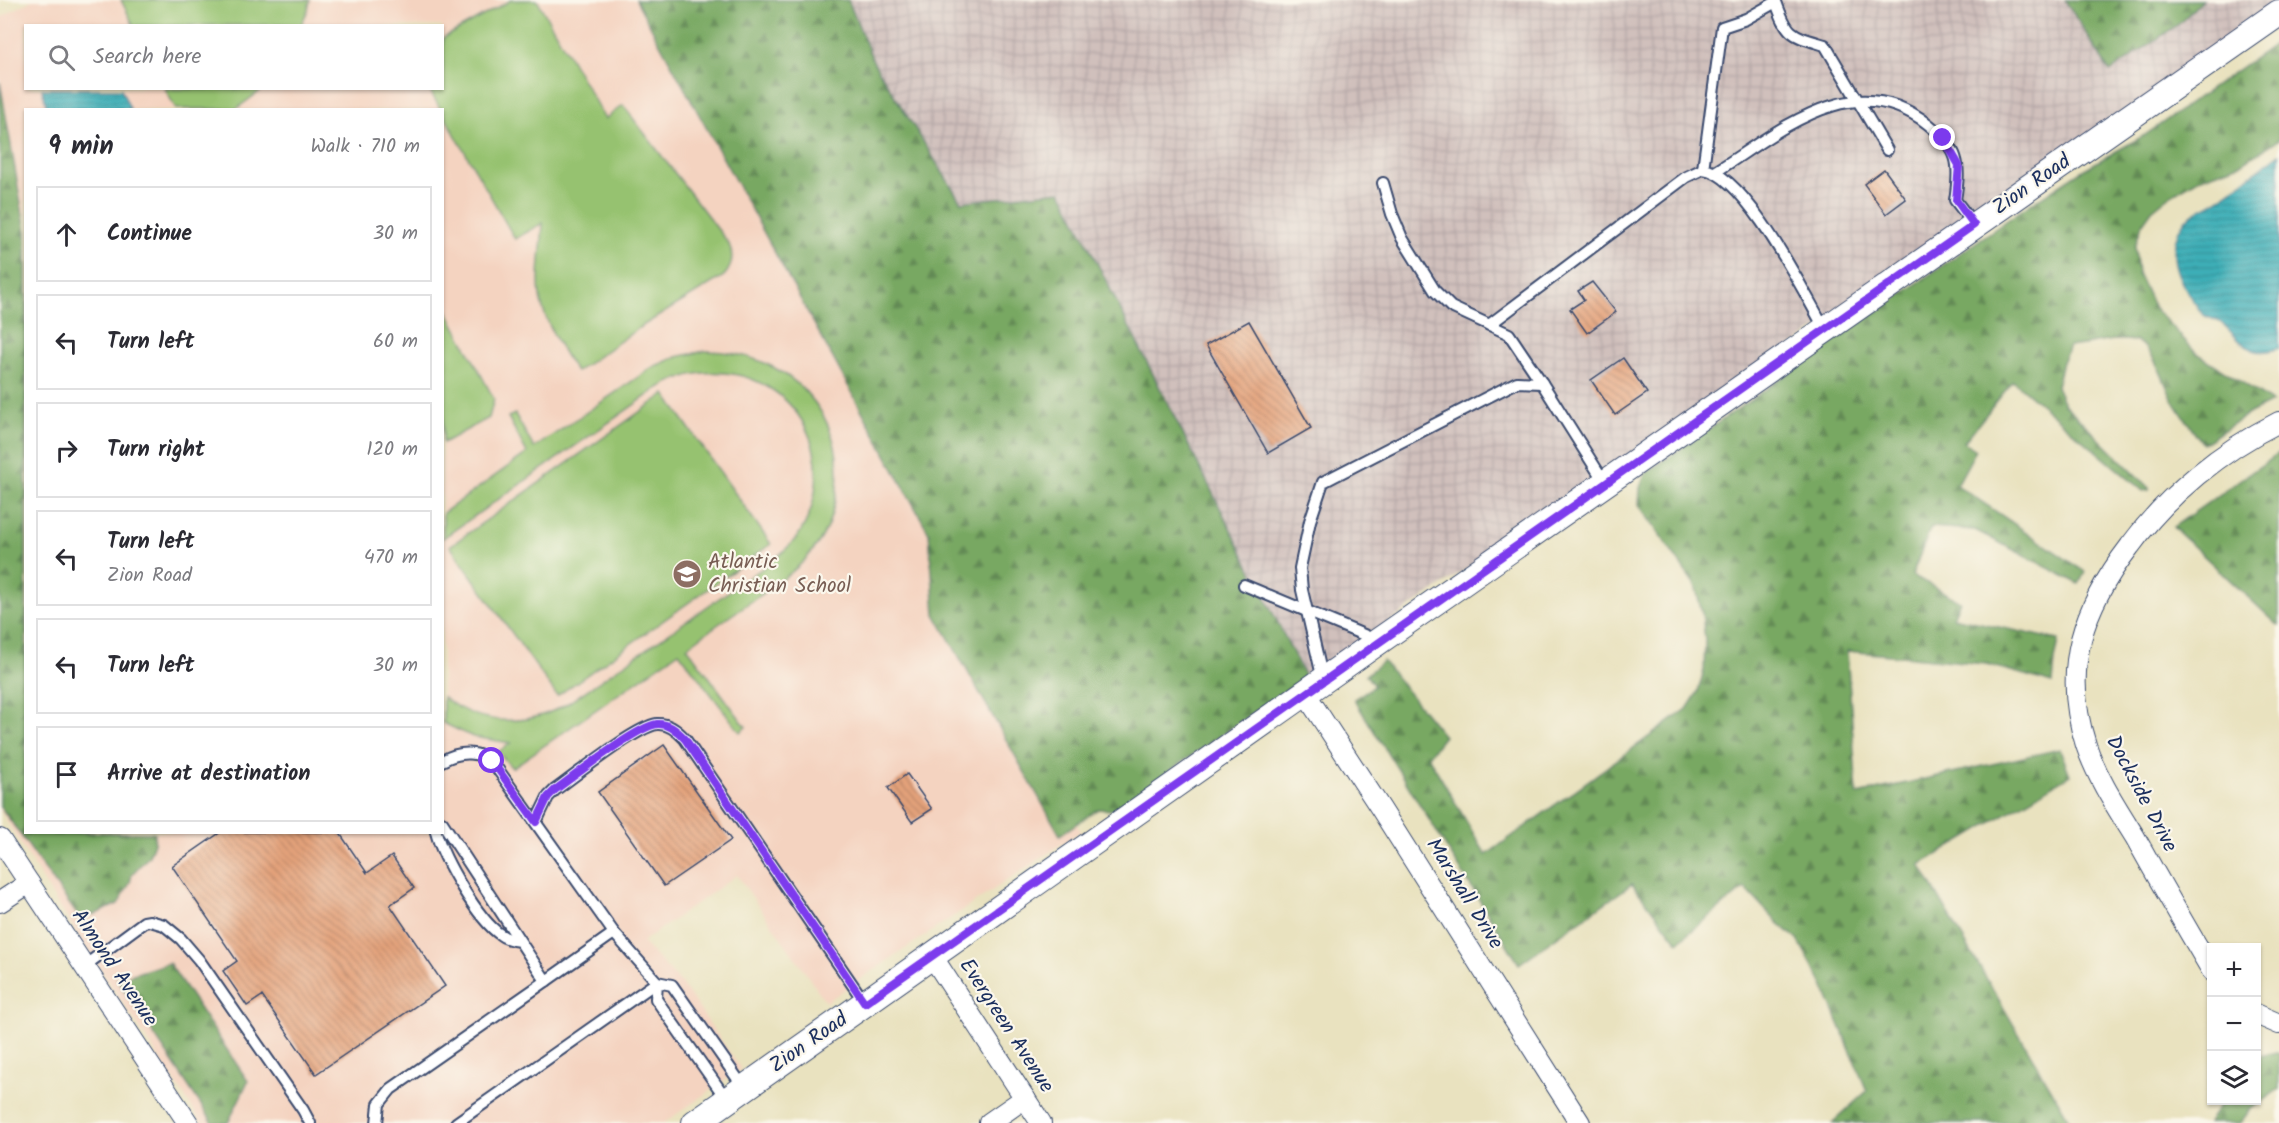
<!DOCTYPE html>
<meta charset="utf-8">
<style>
body{margin:0;font-family:Kalam,sans-serif;background:#f2f2f3;color:#2b2b33}
.controls{position:absolute;right:18px;bottom:18px;display:grid;overflow:hidden;border-radius:0px;box-shadow:0 2px 4px #0004}
.controls button{width:54px;height:54px;display:grid;place-items:center;padding:0;border:0;border-bottom:2px solid #e1e1e2;background:#fff;color:#2b2b33;font:30px sans-serif}
.stop{position:absolute;width:18px;height:18px;margin:-14px;border:4px solid #7c3aed;border-radius:50%;background:#fff}
.stop.end{background:#7c3aed;border-color:#fff;box-shadow:0 2px 6px #0008}
.list{margin:0;padding:0;list-style:none}
h2{display:flex;justify-content:space-between;align-items:center;height:78px;margin:0;padding:0 24px;font-size:26px}
h2 small{font-size:20px;font-weight:400;color:#7c7c81}
.list li{display:grid;grid-template-columns:39px 1fr auto;gap:18px;align-items:center;box-sizing:border-box;height:96px;margin:0 12px 12px;padding:0 12px;border:2px solid #e1e1e2;border-radius:0px}
.list b{display:block;font-size:22px;white-space:nowrap}
.list p{margin:0;font-size:20px;white-space:nowrap;color:#7c7c81}
.list em{font-size:20px;font-style:normal;color:#7c7c81}
.icon{flex:none;width:33px;height:33px;fill:none;stroke:currentColor;stroke-width:2;stroke-linecap:round;stroke-linejoin:round}
.map{position:relative;flex:none;width:2279px;height:1123px;overflow:hidden}
.search{position:absolute;background:#fff;box-shadow:0 2px 4px #0004;left:24px;top:24px;width:420px;height:66px;display:flex;align-items:center;gap:15px;box-sizing:border-box;padding:0 21px;border-radius:0px;color:#7c7c81;font-size:22px}
.panel{position:absolute;background:#fff;box-shadow:0 2px 4px #0004;left:24px;top:108px;width:420px;height:726px;border-radius:0px}
.map>svg:first-child{display:block}
</style>
<div class="map">
<svg width="2279" height="1123" viewBox="0 0 2279 1123">
<defs>
<pattern id="industrial-grid" width="8" height="8" patternUnits="userSpaceOnUse" patternTransform="scale(1.5)"><rect width="8" height="8" fill="#d0c0bc"/><path d="M0 4h8M4 0v8" fill="none" stroke="#b2a5a4"/></pattern>
<pattern id="forest-firs" width="22" height="20" patternUnits="userSpaceOnUse" patternTransform="scale(1.5)"><rect width="22" height="20" fill="#78a862"/><path d="M5 1l3.5 6h-7zM16 11l3.5 6h-7z" fill="#628954"/></pattern>
<pattern id="water-rules" width="6" height="5" patternUnits="userSpaceOnUse" patternTransform="scale(1.5)"><rect width="6" height="5" fill="#3eafb7"/><path d="M0 2.5h6" fill="none" stroke="#338f98"/></pattern>
<pattern id="building-back-hatch" width="6" height="6" patternUnits="userSpaceOnUse" patternTransform="scale(1.5)"><rect width="6" height="6" fill="#e4a27a"/><path d="M-1 5l2 2M0 0l6 6M5-1l2 2" fill="none" stroke="#b88467"/></pattern>
</defs>
<rect width="100%" height="100%" fill="#fbf7ec"/>
<filter id="ink" filterUnits="userSpaceOnUse"><feTurbulence type="fractalNoise" baseFrequency=".0167" numOctaves="2"/><feDisplacementMap in="SourceGraphic" scale="12" xChannelSelector="R" yChannelSelector="G"/><feConvolveMatrix kernelMatrix="1 2 1 2 8 2 1 2 1" color-interpolation-filters="sRGB"/></filter>
<filter id="wash" filterUnits="userSpaceOnUse"><feTurbulence type="fractalNoise" baseFrequency=".008" numOctaves="4" result="noise"/><feDisplacementMap in="SourceGraphic" scale="24" xChannelSelector="R" yChannelSelector="G"/><feGaussianBlur stdDeviation="1.35" result="paint"/><feColorMatrix in="noise" values="0 0 0 0 0 0 0 0 0 0 0 0 0 0 0 0 0 1.4 0 .05"/><feComposite in="paint" operator="in"/></filter>
<g filter="url(#wash)">
<rect width="100%" height="100%" fill="#e9e2bf"/>
<path fill="#f4d3c0" fill-rule="evenodd" d="M 32,0 L 636,0 L 929,534 L 935,614 L 1081,831 L 826,1002 L 737,875 L 642,942 L 682,984 L 741,1069 L 664,1123 L 202,1123 L 55,900 L 0,810 L 0,753 L 26,832 L 442,832 L 442,110 L 26,110 L 25,232 L 0,82 L 0,18 ZM 26,26 L 442,26 L 442,88 L 26,88 Z"/>
<polygon fill="url(#industrial-grid)" points="775,0 2279,0 2279,12 1244,721"/>
<g fill="url(#forest-firs)" stroke="#4a6c60" stroke-width="1.5">
<polygon points="636,0 848,0 874,63 961,202 1061,191 1305,677 1113,810 1098,809 1060,835 935,614 929,533"/>
<polygon points="2065,0 2202,0 2180,23 2110,72"/>
<path d="M 2279,41 L 2279,139 L 2243,163 L 2198,179 L 2168,197 L 2152,210 L 2142,224 L 2135,247 L 2138,273 L 2154,308 L 2197,353 L 2272,402 L 2250,413 L 2203,444 C 2193,429 2181,414 2172,398 C 2163,381 2154,346 2134,341 C 2114,337 2090,345 2069,347 L 2062,362 L 2056,386 L 2064,404 L 2149,488 L 2149,490 L 2143,491 L 2013,381 L 1964,442 L 1976,450 L 1957,485 L 2085,572 L 2079,584 L 1975,530 L 1931,527 L 1912,575 L 1960,601 L 1953,617 L 2059,640 L 2055,660 L 2053,683 L 1986,664 L 1847,651 L 1857,794 L 2060,749 L 2070,775 L 1920,865 L 2071,1123 L 1832,1123 L 1867,1091 L 1823,985 L 1798,940 L 1776,921 L 1745,888 L 1678,942 L 1632,884 L 1519,964 L 1354,699 L 1374,686 L 1366,675 L 1383,661 L 1444,736 L 1428,756 L 1486,855 L 1687,709 L 1698,692 L 1704,670 L 1705,640 L 1702,613 L 1695,585 L 1639,505 L 1640,488 L 1645,474 L 2029,205 L 2081,171 L 2145,135 Z"/>
<polygon points="0,82 26,232 26,832 155,833 154,843 149,856 132,874 130,883 118,904 96,914 78,916 0,806"/>
<polygon points="2279,453 2279,626 2173,527"/>
<polygon points="169,963 248,1081 228,1123 213,1123 117,979"/>
<polygon points="2276,1052 2279,1053 2279,1089 2251,1109 2240,1123 2208,1123 2222,1101 2256,1100 2257,1057"/>
</g>
<g fill="#96c270" stroke="#587867" stroke-width="1.5">
<polygon points="121,0 310,0 308,10 301,25 134,26"/>
<path d="M 511,0 L 537,0 L 605,119 L 623,105 L 729,244 C 734,256 733,266 724,276 L 639,328 L 576,372 C 561,350 548,328 541,302 C 536,281 542,245 543,223 L 515,239 L 429,89 L 442,88 L 443,38 Z"/>
<polygon points="165,89 263,89 236,109 176,109"/>
<polygon points="442,301 494,399 489,418 443,443"/>
<path d="M 705,351 C 785,350 850,413 836,495 C 833,513 827,532 816,546 C 801,568 779,582 758,597 C 734,613 710,630 687,647 L 746,727 L 740,732 L 679,652 L 512,768 L 498,752 L 511,743 L 473,737 L 443,723 L 443,697 C 480,726 527,728 568,703 L 764,567 C 777,558 788,548 798,536 C 808,521 814,503 816,485 C 824,396 731,344 657,389 L 443,538 L 443,513 L 527,453 L 508,417 L 515,414 L 534,448 L 653,367 L 676,357 Z"/>
<polygon points="665,394 771,544 557,696 450,546"/>
</g>
<g fill="url(#water-rules)" stroke="#2c6f8a" stroke-width="1.5">
<polygon points="42,89 121,89 130,109 47,109"/>
<path d="M 2279,154 L 2279,348 C 2249,359 2243,343 2225,326 C 2219,320 2211,319 2204,315 C 2200,312 2197,305 2193,301 C 2177,278 2167,256 2180,228 C 2188,213 2203,209 2216,201 C 2238,187 2258,169 2279,154 Z"/>
</g>
<g id="blocks">
<g fill="url(#building-back-hatch)">
<polygon points="1884,169 1906,199 1886,214 1864,184"/>
<polygon points="1592,282 1616,312 1587,333 1570,309 1584,300 1578,291"/>
<polygon points="1249,321 1311,428 1268,453 1206,345"/>
<polygon points="1623,358 1647,393 1615,415 1591,380"/>
<polygon points="664,745 731,840 664,886 598,792"/>
<polygon points="907,774 932,809 912,822 888,788"/>
<polygon points="221,832 339,832 367,873 392,856 414,888 390,905 445,986 316,1074 262,996 247,1006 223,971 237,961 172,866"/>
</g>
</g>
</g>
<g filter="url(#ink)">
<use href="#blocks" fill-opacity="0" stroke="#3a4a6d" stroke-width="1.5"/>
<g fill="none" stroke-linecap="round" stroke-linejoin="round">
<g stroke="#3a4a6d" stroke-width="14">
<g id="service">
<path d="M 1703,169 L 1722,27 L 1746,19 L 1776,2 C 1788,36 1791,35 1825,45 L 1887,150"/>
<path d="M 1715,172 C 1779,132 1853,65 1928,124 C 1959,149 1961,163 1955,200 L 1974,225"/>
<polyline points="1383,183 1392,214 1402,238 1435,291 1451,307 1509,334 1542,383 1605,483"/>
<path d="M 1489,325 L 1686,177 L 1703,169 C 1745,173 1804,293 1825,329"/>
<polyline points="1244,585 1376,640"/>
<polyline points="1323,680 1302,590 1300,568 1310,521 1323,482 1517,382 1542,383"/>
<path d="M 442,761 C 459,751 480,750 494,764 L 614,933 L 657,982 L 672,985 L 744,1088"/>
<polyline points="442,822 546,981 614,933"/>
<path d="M 536,822 L 548,797 L 555,790 C 576,775 636,727 657,724 C 669,723 678,731 685,739 L 865,1003"/>
<path d="M 436,832 C 443,859 478,920 501,935 C 506,939 513,940 519,941"/>
<polyline points="83,967 144,922 150,921 164,925 181,939 199,960 303,1110 310,1123"/>
<polyline points="657,982 656,999 727,1100"/>
<polyline points="377,1123 379,1104 391,1089 546,981"/>
<polyline points="456,1123 657,982"/>
</g>
</g>
<g stroke="#3a4a6d" stroke-width="22">
<g id="minor">
<polyline points="1305,693 1381,809 1580,1123"/>
<polyline points="0,839 188,1123"/>
<polyline points="0,902 29,883"/>
<polyline points="932,956 1041,1123"/>
<path d="M 2212,971 C 2186,927 2160,882 2135,837 C 2117,808 2097,778 2086,745 C 2061,668 2083,607 2130,546 C 2168,494 2221,451 2279,422"/>
<polyline points="2256,1014 2279,1024"/>
<polyline points="989,1123 1025,1098"/>
</g>
</g>
<g stroke="#3a4a6d" stroke-width="28">
<polyline id="tertiary" points="695,1123 1379,641 2279,13"/>
</g>
<use href="#service" stroke="#fff" stroke-width="10"/>
<use href="#minor" stroke="#fff" stroke-width="20"/>
<use href="#tertiary" stroke="#fff" stroke-width="26"/>
</g>
</g>
<g fill="none" stroke-linecap="round" stroke-linejoin="round" filter="url(#ink)">
<path stroke="#7c3aed" stroke-width="8" d="M 492,761 L 536,822 L 548,797 L 555,790 C 576,775 636,727 657,724 C 668,723 678,731 685,739 L 865,1003 L 1974,225 L 1956,200 L 1959,165 L 1943,138"/>
</g>
<defs>
<g id="school-disc" transform="scale(1.5)"><circle r="9.5" fill="#8d6e63" stroke="#fbf7ec"/><path d="M0-5L7-2L0 1L-7-2ZM-4 1L0 2.5L4 1V4Q0 6-4 4Z" fill="#fff"/></g>
</defs>
<g fill-rule="evenodd">
<use href="#school-disc" x="687" y="574"/>
</g>
<g text-anchor="middle" dominant-baseline="central" stroke-width="4.5" stroke-linejoin="round" paint-order="stroke">
<g font-size="21" fill="#1b2f5e" stroke="#fbf7ec">
<text transform="translate(2032 185) rotate(-35)">Zion Road</text>
<text transform="translate(2141 794) rotate(62)">Dockside Drive</text>
<text transform="translate(1464 894) rotate(58)">Marshall Drive</text>
<text transform="translate(114 968) rotate(56)">Almond Avenue</text>
<text transform="translate(1006 1026) rotate(57)">Evergreen Avenue</text>
<text transform="translate(809 1043) rotate(-35)">Zion Road</text>
</g>
<g font-size="21" fill="#785e54" stroke="#fbf7ec" text-anchor="start">
<text x="708" y="562">Atlantic<tspan x="708" dy="24">Christian School</tspan></text>
</g>
</g>
</svg>
<div class="controls">
<button>+</button>
<button>−</button>
<button><svg class="icon" aria-label="layers" viewBox="0 0 24 24"><path d="M12 4l9 5-9 5-9-5zM3 14l9 5 9-5"/></svg></button>
</div>
<div class="stop" style="left:492px;top:761px"></div>
<div class="stop end" style="left:1943px;top:138px"></div>
<div class="search"><svg class="icon" aria-label="search" viewBox="0 0 24 24"><circle cx="10" cy="10" r="6"/><path d="M15 15l6 6"/></svg>Search here</div>
<section class="panel">
<h2>9 min<small>Walk · 710 m</small></h2>
<ul class="list">
<li><svg class="icon" aria-label="ahead" viewBox="0 0 24 24"><path d="M12 20V5M6 11l6-6 6 6"/></svg><div><b>Continue</b></div><em>30 m</em></li>
<li><svg class="icon" aria-label="left" viewBox="0 0 24 24"><path d="M17 20v-9H6M10 6l-5 5 5 5"/></svg><div><b>Turn left</b></div><em>60 m</em></li>
<li><svg class="icon" aria-label="right" viewBox="0 0 24 24"><path d="M7 20v-9h11M14 6l5 5-5 5"/></svg><div><b>Turn right</b></div><em>120 m</em></li>
<li><svg class="icon" aria-label="left" viewBox="0 0 24 24"><path d="M17 20v-9H6M10 6l-5 5 5 5"/></svg><div><b>Turn left</b><p>Zion Road</p></div><em>470 m</em></li>
<li><svg class="icon" aria-label="left" viewBox="0 0 24 24"><path d="M17 20v-9H6M10 6l-5 5 5 5"/></svg><div><b>Turn left</b></div><em>30 m</em></li>
<li><svg class="icon" aria-label="arrive" viewBox="0 0 24 24"><path d="M6 21V4h12l-3 4 3 4H6"/></svg><div><b>Arrive at destination</b></div></li>
</ul>
</section>
</div>
